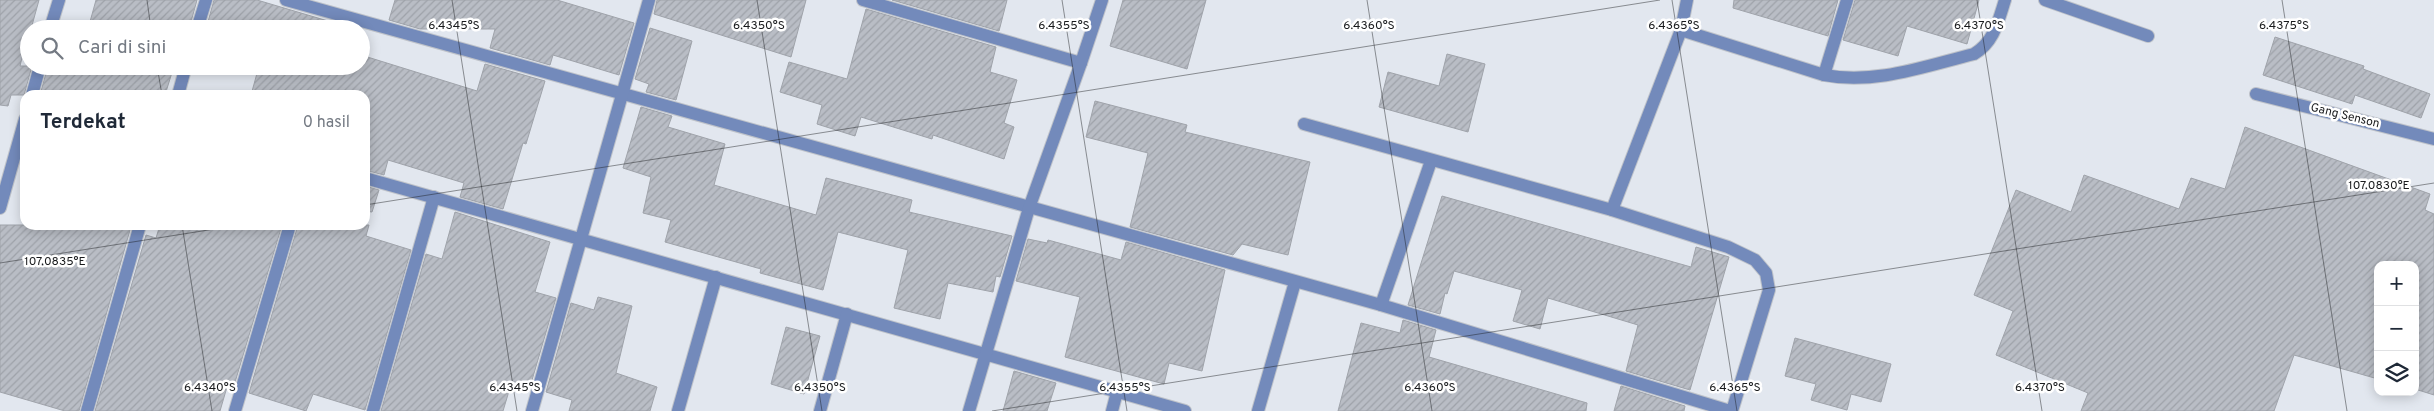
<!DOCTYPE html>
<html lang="id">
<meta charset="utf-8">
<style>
body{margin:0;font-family:Overpass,sans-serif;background:#f6f6f7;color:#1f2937}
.controls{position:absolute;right:15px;bottom:15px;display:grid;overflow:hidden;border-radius:10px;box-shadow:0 2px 12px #0003}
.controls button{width:45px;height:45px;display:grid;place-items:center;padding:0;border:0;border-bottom:1px solid #e0e1e3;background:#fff;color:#1f2937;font:25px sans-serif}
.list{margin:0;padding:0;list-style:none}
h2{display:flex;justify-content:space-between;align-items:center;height:65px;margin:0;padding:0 20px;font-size:21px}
h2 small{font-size:16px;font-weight:400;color:#747a83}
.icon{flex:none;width:28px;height:28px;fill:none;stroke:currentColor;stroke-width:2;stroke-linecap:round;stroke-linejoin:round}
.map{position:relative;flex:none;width:2434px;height:411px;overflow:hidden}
.search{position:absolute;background:#fff;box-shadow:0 2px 12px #0003;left:20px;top:20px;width:350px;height:55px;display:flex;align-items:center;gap:12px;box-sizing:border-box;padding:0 18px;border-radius:28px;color:#747a83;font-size:19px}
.panel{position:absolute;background:#fff;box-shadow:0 2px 12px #0003;left:20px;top:90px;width:350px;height:140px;border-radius:15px}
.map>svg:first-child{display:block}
</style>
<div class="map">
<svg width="2434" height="411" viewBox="0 0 2434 411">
<defs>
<pattern id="building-hatch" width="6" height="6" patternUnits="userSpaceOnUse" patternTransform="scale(1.25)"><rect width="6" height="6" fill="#b9bdc5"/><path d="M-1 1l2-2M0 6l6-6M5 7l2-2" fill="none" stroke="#9ea2a9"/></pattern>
</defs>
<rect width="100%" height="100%" fill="#e2e7ef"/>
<g fill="url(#building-hatch)" stroke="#9fa3aa">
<polygon points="0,0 39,0 31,29 29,29 20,66 32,66 24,95 11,95 8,106 0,105"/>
<polygon points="96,0 197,0 189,29 88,29"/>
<polygon points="214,0 257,0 328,21 327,29 206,29"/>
<polygon points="395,0 557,0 634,23 619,75 553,55 550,65 490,48 495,29 420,29 389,20"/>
<polygon points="657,0 806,0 791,57 654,14"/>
<polygon points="892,0 1007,0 999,31"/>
<polygon points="1123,0 1206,0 1187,69 1110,46"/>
<polygon points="1734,0 1838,0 1828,36 1733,8"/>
<polygon points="1855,0 1979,0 1967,44 1907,26 1898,56 1843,40"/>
<polygon points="866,9 996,47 990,72 1017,80 1004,123 1014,127 1004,159 933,135 932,139 861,117 855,136 817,124 822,105 780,92 789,62 847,79"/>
<polygon points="650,28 692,41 676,100 646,92 649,84 635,79"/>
<polygon points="2275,37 2364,66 2363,69 2430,94 2421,118 2355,95 2352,104 2263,75"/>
<polygon points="1447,54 1485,64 1468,132 1379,107 1388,72 1439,86"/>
<polygon points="361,55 477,91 485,64 545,81 526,144 523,143 503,209 460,197 464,183 388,160 384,175 365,170 365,95 251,95 259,66 361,66"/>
<polygon points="48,66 174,66 165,95 40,95"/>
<polygon points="1095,101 1187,125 1185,132 1310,162 1288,255 1242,244 1233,255 1130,227 1148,153 1086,137"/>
<polygon points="641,107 672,116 668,127 725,144 714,185 816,215 826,178 912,200 909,212 1012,236 1000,277 996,276 993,292 948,283 940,319 894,308 908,250 838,232 823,290 760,273 761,269 665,242 671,220 643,213 651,177 623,168"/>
<polygon points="2245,127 2430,194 2425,210 2434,214 2434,395 2415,389 2415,265 2378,265 2378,379 2294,355 2274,411 2081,411 2088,393 1996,355 2013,311 1974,295 2016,190 2071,212 2084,175 2179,209 2191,178 2225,189"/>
<polygon points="365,186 379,190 372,212 365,211"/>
<polygon points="1442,196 1691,267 1696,247 1729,257 1690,390 1626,371 1638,325 1548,298 1540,329 1513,321 1522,290 1454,271 1447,294 1445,293 1440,314 1408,305"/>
<polygon points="455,212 550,242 535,292 556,298 530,387 512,381 503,411 381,411 426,254 442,259"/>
<polygon points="0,225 114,225 130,230 79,411 65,411 0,392"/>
<polygon points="160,225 282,225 233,389 227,387 220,411 95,411 146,235 156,238"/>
<polygon points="298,225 369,225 366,236 411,250 365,410 313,394 306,411 249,393"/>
<polygon points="1028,239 1047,243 1048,240 1121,260 1126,242 1225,270 1202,371 1169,363 1164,384 1065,357 1080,297 1016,281"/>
<polygon points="598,297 632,306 616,373 657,387 650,411 569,411 572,400 546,392 571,303 594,310"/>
<polygon points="1403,320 1436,330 1429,357 1587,403 1586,411 1338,411 1361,323 1400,333"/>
<polygon points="786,327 820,336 804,394 771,384"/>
<polygon points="1795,338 1891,364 1881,402 1851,394 1847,410 1811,400 1816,384 1785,376"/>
<polygon points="1014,371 1056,383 1047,411 1003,411"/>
<polygon points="1621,386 1685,406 1684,411 1614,411"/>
</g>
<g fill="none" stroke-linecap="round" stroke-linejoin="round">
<g stroke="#bec2c9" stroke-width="14">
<g id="street">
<polyline points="286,0 1381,305 1730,411"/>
<polyline points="863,0 1081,63"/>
<polyline points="2045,0 2148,36"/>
<polyline points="50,29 59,0"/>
<polyline points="197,29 206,0"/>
<path d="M 1681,30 L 1824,75 C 1875,85 1925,66 1974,54 C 1994,42 1998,22 2005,0"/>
<polyline points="1824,75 1847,0"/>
<polyline points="2256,94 2434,139"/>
<polyline points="32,95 40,66"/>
<polyline points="178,95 186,66"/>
<polyline points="1304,124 1612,210 1728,247 1755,260 1766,273 1769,290 1732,411"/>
<polyline points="365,178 1185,411"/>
<polyline points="0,208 25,119"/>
<polyline points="1612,210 1681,30 1687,0"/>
<polyline points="1381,305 1431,161"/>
<polyline points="87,411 140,225"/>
<polyline points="235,411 290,225"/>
<polyline points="373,411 434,197"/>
<polyline points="532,411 649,0"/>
<polyline points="678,411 716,277"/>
<polyline points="820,411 847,314"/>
<polyline points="969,411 1029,208 1081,63 1102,0"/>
<polyline points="1112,411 1117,392"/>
<polyline points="1258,411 1295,282"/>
</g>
</g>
<use href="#street" stroke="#738abb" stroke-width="12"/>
</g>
<path fill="none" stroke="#181a1c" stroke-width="1" stroke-opacity="0.45" d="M 147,0 L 151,29M 452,0 L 517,411M 757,0 L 822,411M 1062,0 L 1127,411M 1367,0 L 1432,411M 1672,0 L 1737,411M 1977,0 L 2042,411M 2282,0 L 2347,411M 157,66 L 162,95M 365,205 L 1660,0M 182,225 L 212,411M 0,263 L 240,225M 992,411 L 2434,183"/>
<g text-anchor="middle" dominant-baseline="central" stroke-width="5" stroke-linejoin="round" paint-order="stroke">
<g font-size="12" fill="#181a1c" stroke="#fff">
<text transform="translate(2345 116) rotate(14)">Gang Senson</text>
</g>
</g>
<g font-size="12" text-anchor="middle" fill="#181a1c" stroke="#fff" stroke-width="5" stroke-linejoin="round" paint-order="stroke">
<text x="454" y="29">6.4345°S</text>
<text x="759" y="29">6.4350°S</text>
<text x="1064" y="29">6.4355°S</text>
<text x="1369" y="29">6.4360°S</text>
<text x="1674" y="29">6.4365°S</text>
<text x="1979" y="29">6.4370°S</text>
<text x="2284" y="29">6.4375°S</text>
<text x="2379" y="189">107.0830°E</text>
<text x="55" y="265">107.0835°E</text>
<text x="210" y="391">6.4340°S</text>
<text x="515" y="391">6.4345°S</text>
<text x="820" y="391">6.4350°S</text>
<text x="1125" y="391">6.4355°S</text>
<text x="1430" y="391">6.4360°S</text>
<text x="1735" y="391">6.4365°S</text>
<text x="2040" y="391">6.4370°S</text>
</g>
</svg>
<div class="controls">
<button>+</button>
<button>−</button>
<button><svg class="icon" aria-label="layers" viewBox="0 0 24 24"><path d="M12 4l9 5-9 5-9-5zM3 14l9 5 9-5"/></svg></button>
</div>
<div class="search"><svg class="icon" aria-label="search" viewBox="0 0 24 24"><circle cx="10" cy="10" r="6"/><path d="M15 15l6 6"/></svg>Cari di sini</div>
<section class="panel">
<h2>Terdekat<small>0 hasil</small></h2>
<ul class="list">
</ul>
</section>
</div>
